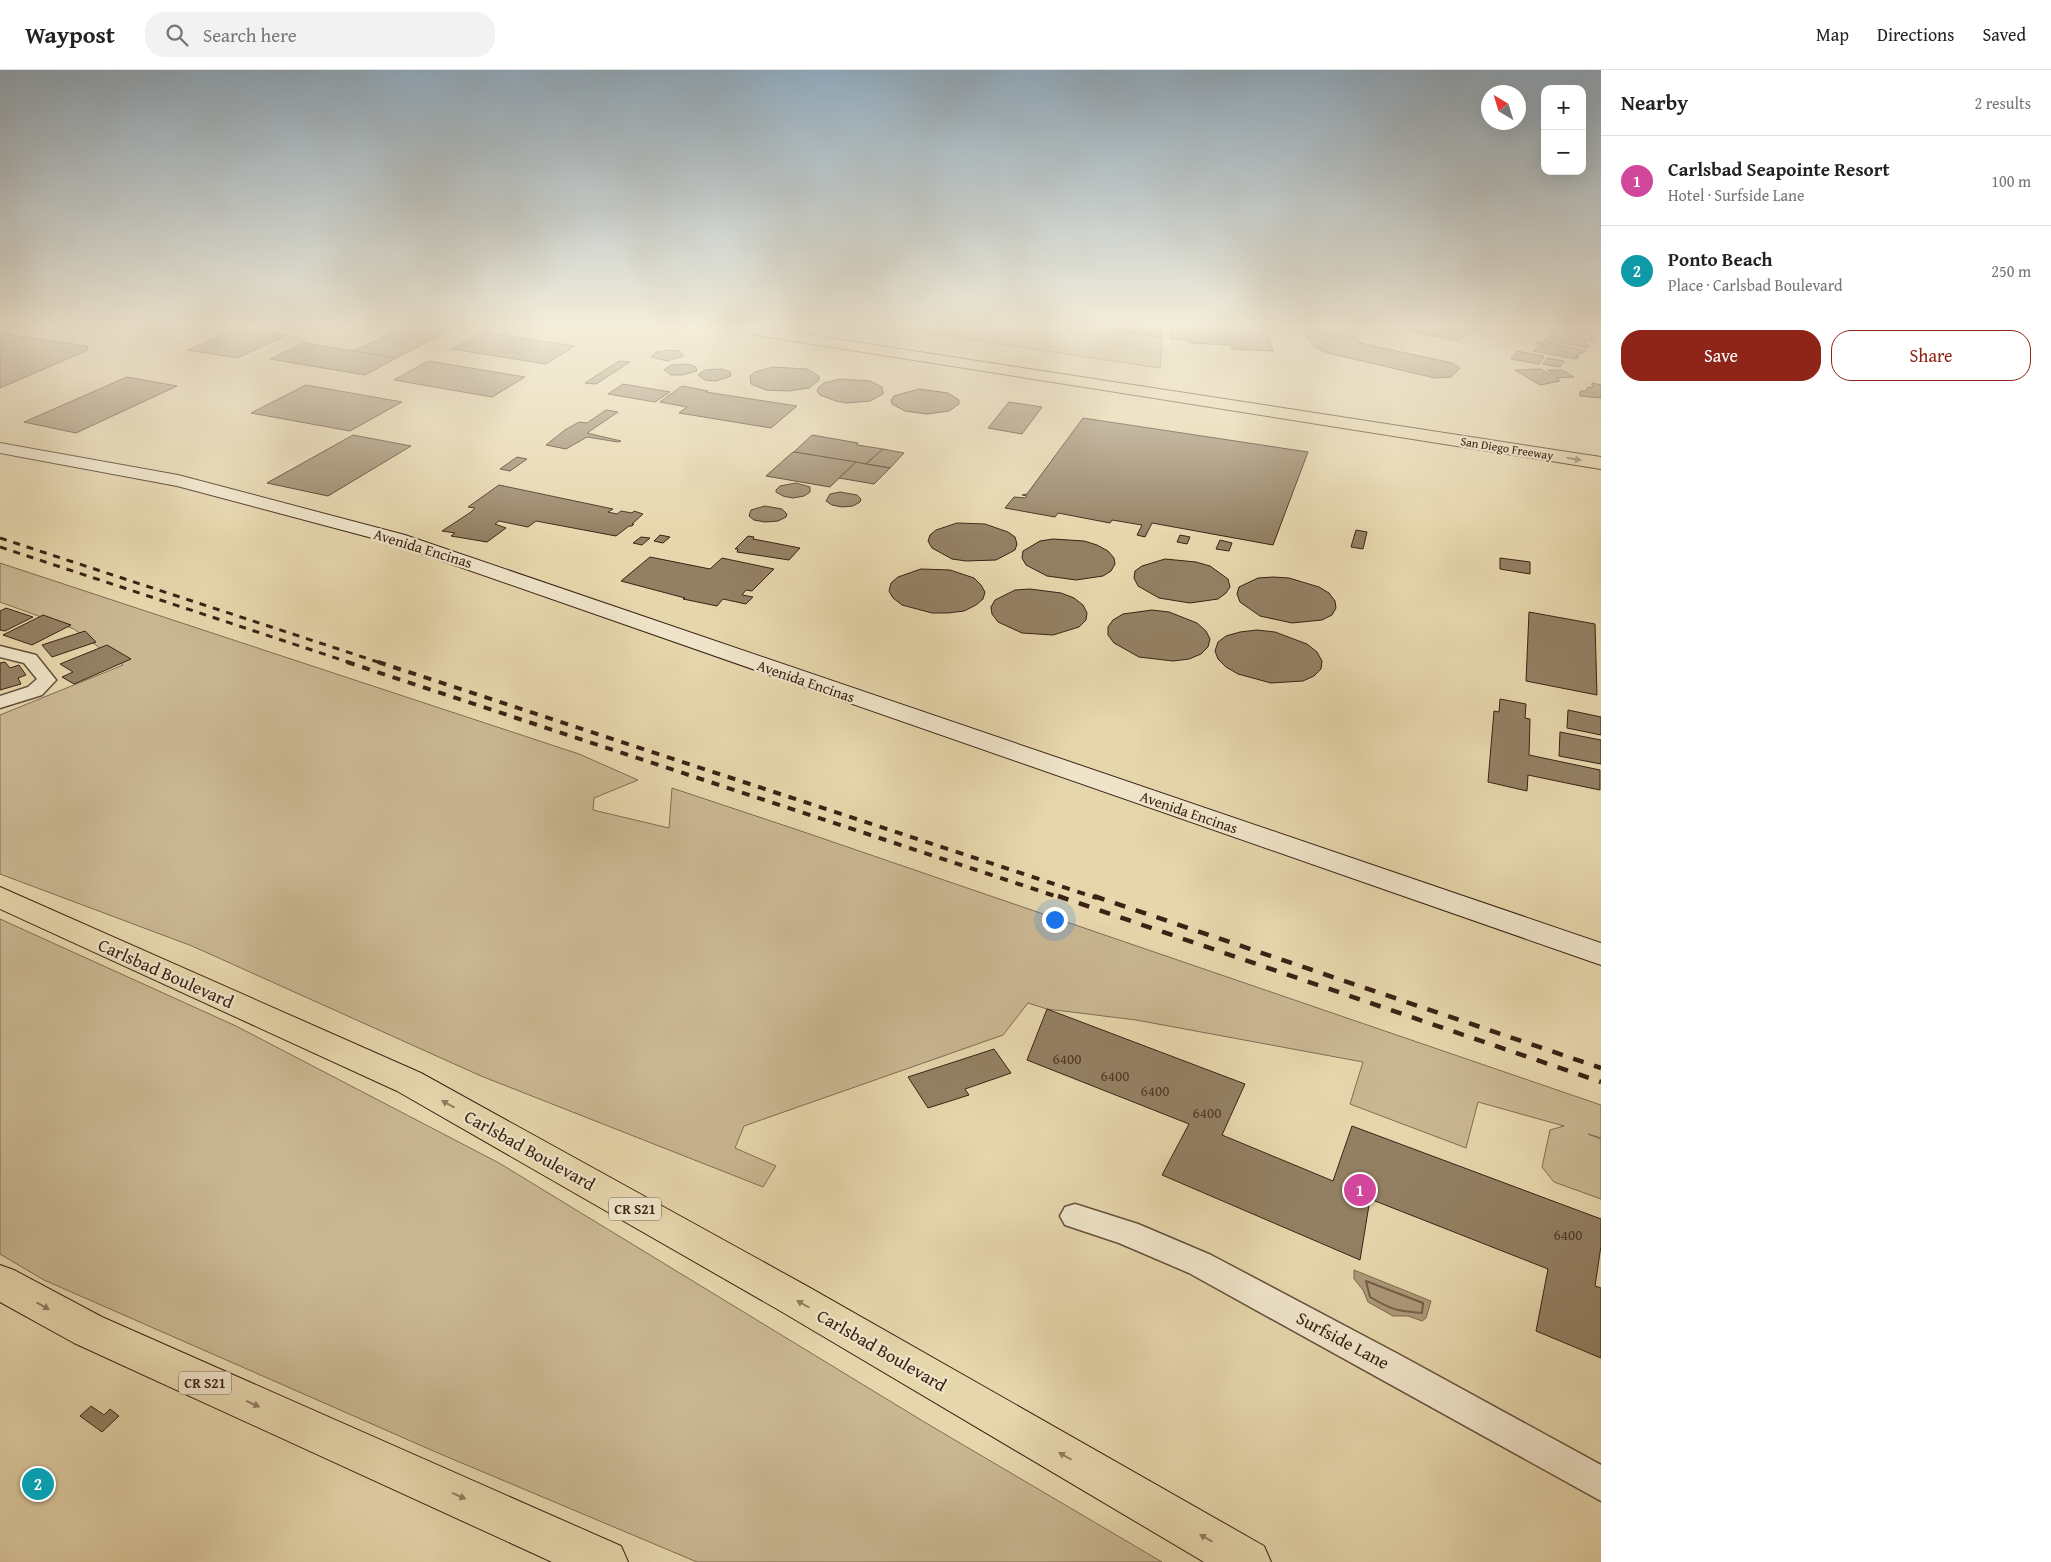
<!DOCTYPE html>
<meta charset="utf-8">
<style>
body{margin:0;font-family:"Gentium Book Plus",serif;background:#f2f2f2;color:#222}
.controls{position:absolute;right:15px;top:15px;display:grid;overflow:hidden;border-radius:10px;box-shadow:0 5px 20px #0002}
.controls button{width:45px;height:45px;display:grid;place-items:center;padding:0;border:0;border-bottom:1px solid #e0e0e0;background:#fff;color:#222;font:25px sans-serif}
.compass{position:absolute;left:1481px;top:15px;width:45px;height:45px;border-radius:50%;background:#fff;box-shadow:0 5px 20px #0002;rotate:322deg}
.you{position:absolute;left:1054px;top:849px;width:18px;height:18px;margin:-12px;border:4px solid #fff;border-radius:50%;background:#1a73e8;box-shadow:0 0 0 8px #1a73e833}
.badge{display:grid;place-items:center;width:32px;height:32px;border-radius:50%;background:#8f2418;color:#fff;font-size:16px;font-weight:700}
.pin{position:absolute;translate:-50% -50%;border:2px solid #fff;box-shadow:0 1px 5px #0006}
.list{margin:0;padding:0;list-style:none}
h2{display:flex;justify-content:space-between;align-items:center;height:65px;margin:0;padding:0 20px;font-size:21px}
h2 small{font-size:16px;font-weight:400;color:#767676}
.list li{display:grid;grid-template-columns:32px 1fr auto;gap:15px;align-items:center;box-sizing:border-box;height:90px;padding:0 20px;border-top:1px solid #e0e0e0}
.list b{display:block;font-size:19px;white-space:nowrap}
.list p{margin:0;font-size:16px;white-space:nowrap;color:#767676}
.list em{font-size:16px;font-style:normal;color:#767676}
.actions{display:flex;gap:10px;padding:15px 20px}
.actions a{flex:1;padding:11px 0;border:1px solid #8f2418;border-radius:20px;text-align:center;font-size:18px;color:#8f2418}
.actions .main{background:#8f2418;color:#fff}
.icon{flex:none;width:28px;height:28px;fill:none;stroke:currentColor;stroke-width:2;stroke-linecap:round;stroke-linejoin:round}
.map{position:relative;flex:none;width:1601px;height:1492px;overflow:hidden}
header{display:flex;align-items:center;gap:30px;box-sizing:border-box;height:70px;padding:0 25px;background:#fff;border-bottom:1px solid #e0e0e0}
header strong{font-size:24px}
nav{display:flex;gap:28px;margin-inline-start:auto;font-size:18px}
.search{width:350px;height:45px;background:#f2f2f2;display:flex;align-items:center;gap:12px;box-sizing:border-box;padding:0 18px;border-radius:20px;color:#767676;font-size:19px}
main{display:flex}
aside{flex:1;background:#fff}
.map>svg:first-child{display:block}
</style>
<header>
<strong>Waypost</strong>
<div class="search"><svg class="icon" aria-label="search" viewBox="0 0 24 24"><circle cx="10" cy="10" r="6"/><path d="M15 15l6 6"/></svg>Search here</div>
<nav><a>Map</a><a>Directions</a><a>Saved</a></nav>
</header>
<main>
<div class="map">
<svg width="1601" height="1492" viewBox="0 0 1601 1492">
<rect width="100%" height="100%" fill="#e6d6ac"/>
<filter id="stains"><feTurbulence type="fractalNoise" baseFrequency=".004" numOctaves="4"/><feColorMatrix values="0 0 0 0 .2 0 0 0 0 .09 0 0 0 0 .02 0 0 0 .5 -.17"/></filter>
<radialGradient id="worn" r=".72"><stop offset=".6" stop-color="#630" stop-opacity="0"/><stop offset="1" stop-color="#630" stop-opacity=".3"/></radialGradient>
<g fill="#c9b792" stroke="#826c53">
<polygon points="886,257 1109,257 1110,259 1162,268 1160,298"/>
<polygon points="0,493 579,684 638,710 594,728 593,740 669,758 672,718 795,759 1601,1035 1601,1068 1588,1064 1601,1069 1601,1129 1554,1112 1542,1097 1550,1060 1564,1056 1478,1032 1466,1078 1350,1034 1363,992 1136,950 1047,939 1028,933 1003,965 744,1056 735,1078 776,1096 763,1117 481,1006 192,876 0,804 0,645 123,595 74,559 0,532"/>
<polygon points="0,849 236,956 499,1093 926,1353 1162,1492 697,1492 438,1383 44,1210 0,1184"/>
</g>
<polygon fill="#ac9978" stroke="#7e6950" points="1354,1200 1431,1231 1426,1248 1422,1251 1408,1246 1393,1246 1368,1232 1363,1220 1354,1209"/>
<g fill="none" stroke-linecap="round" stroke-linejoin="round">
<path stroke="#735e46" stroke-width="2" d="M 1366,1211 L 1423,1233 L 1422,1243 C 1397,1241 1392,1240 1370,1227 Z"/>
</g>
<g fill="#938063" stroke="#3a2214">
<polygon points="404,257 456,257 396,288 354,281"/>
<polygon points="1109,257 1143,257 1143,259 1161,260 1162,268 1110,259"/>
<polygon points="1237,257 1265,257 1273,281 1232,279 1231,275 1190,273 1190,270 1171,269 1170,260 1239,264"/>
<polygon points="1391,257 1477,257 1458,271"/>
<polygon points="1555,257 1593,257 1601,258 1601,262 1595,262 1594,264 1597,264 1595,267 1552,259"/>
<polygon points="239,258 287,265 237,288 188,280"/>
<polygon points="1314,260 1352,261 1360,273 1452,293 1460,298 1451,307 1435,308 1328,283 1314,277 1306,263"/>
<polygon points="1551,261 1577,267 1595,269 1593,272 1587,270 1584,274 1590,275 1588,278 1544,270 1548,266 1555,267 1557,265 1549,264"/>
<polygon points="483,262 575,276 546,294 451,279"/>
<polygon points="0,263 87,276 88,280 0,318"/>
<polygon points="1538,271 1545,272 1586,281 1575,286 1579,287 1576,289 1533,281 1539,276 1549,276 1535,273"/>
<polygon points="304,273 354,281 396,288 365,305 270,289"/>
<polygon points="671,280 680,281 684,286 667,291 651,287 656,282"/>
<polygon points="1517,281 1544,286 1539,294 1511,289"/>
<polygon points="1547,288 1564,291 1560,297 1543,294"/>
<polygon points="428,291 525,307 492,327 394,310"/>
<polygon points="619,291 630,292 596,314 585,313"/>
<polygon points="688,294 696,297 697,301 682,305 671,305 664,300 671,295"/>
<polygon points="773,297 807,299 819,306 819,310 809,318 788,321 766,320 751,314 750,306 755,302"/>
<polygon points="722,299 730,302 731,306 716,311 705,310 698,305 705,300"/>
<polygon points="1541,299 1549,304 1553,304 1547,300 1562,300 1574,307 1556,308 1560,311 1540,315 1515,300"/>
<polygon points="127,307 177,316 76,363 24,352"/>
<polygon points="840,309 870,311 882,317 883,324 870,331 847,333 836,331 820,325 817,321 819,317 824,313"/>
<polygon points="1592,313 1601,315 1601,328 1580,326 1580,321 1586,321 1588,317 1592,318"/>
<polygon points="623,314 670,322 655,332 608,324"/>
<polygon points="306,315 402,332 350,361 251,343"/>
<polygon points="682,316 708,321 706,322 797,336 771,358 679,343 687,337 660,332"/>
<polygon points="919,319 948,323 959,330 959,334 949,341 927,344 905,341 892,334 891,330 894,326"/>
<polygon points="1009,332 1042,337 1022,364 988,358"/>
<polygon points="606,340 618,342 587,363 621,371 618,372 587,367 566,379 546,375 565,360 579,352 587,353"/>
<polygon points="1083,348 1308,382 1273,475 1152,453 1145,467 1137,465 1142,455 1112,450 1110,453 1058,443 1055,447 1005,438 1014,427 1025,428 1027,426 1022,425 1027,424"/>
<polygon points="353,365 411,376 328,426 267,413"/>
<polygon points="812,365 858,373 857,375 883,379 866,394 794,382"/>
<polygon points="883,379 904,383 890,398 866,394"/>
<polygon points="793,382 794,382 856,392 830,417 766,406"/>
<polygon points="517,387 527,389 510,401 500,399"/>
<polygon points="856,392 866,394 890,398 874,414 839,408"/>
<polygon points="796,413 810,417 810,422 804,426 793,428 783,426 776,422 776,420 780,416"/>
<polygon points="499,415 613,439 608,442 617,444 621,441 632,443 634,441 643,444 632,454 634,454 632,456 629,456 616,466 536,451 528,457 499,451 495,454 506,458 487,472 451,466 455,463 442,461 471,442 475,438 468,437"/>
<polygon points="840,422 857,425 861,429 860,432 853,436 842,437 832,435 826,431 830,424"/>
<polygon points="765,436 782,439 787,444 786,447 778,451 765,452 754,450 749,446 751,440"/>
<polygon points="957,453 985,454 1008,462 1015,467 1017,474 1015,480 996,490 966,491 952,489 932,478 928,471 930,465 936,460"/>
<polygon points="1356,460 1367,462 1363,479 1351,477"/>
<polygon points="660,465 670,467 663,473 654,471"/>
<polygon points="1180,465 1190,467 1187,474 1177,472"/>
<polygon points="748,466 754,467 753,469 800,478 789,490 737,482 738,479 735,479"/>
<polygon points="641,467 650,468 642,475 633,473"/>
<polygon points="1053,469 1084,471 1097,475 1108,481 1114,488 1115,494 1111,501 1103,506 1076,510 1047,506 1026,495 1022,488 1023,481 1040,471"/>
<polygon points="1220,470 1232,473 1229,481 1216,479"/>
<polygon points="650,487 710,499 722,488 774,499 752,521 746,520 742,525 753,527 746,534 723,529 717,536 683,529 685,528 621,511"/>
<polygon points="1500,488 1530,492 1530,504 1500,499"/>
<polygon points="1165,489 1196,492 1210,496 1228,509 1230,517 1226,523 1218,529 1190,533 1159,528 1138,516 1134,508 1135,501 1142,496"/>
<polygon points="921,499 950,500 974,508 981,515 985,522 983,529 976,535 964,541 948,543 932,543 902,535 893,528 889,521 891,513 898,507"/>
<polygon points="1273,507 1289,508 1319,517 1329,523 1335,531 1336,538 1332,545 1322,550 1292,553 1260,546 1240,532 1237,524 1239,517 1258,508"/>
<polygon points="1030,519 1061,523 1074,528 1083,535 1087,543 1086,550 1079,557 1053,565 1022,563 998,552 992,544 991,537 995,530 1015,520"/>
<polygon points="6,538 33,547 5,561 0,560 0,541"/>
<polygon points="1152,540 1169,542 1197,553 1206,561 1210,569 1208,577 1201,584 1189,589 1173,591 1139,587 1114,573 1108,565 1108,557 1113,550 1123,544"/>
<polygon points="1529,542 1595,554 1597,625 1526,611"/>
<polygon points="43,545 71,555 32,575 3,565"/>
<polygon points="1257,560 1275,562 1307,574 1317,582 1322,591 1321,599 1314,606 1303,611 1271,613 1238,604 1226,597 1218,589 1215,581 1218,572 1226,566 1240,562"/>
<polygon points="85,561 96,572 52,587 42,575"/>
<polygon points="107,575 131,589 74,614 62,607 73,602 60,594"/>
<polygon points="5,592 10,598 19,595 26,605 18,608 21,614 0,620 0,593"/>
<polygon points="1500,629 1526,634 1525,648 1530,649 1529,685 1600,700 1600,720 1528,705 1527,721 1488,712 1494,641 1499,642"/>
<polygon points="1568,640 1601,647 1601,665 1567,658"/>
<polygon points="1560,662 1601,670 1601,694 1559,686"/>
<polygon points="1047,939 1245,1014 1222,1065 1333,1111 1352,1056 1601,1149 1601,1176 1595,1216 1601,1218 1601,1288 1536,1261 1548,1199 1370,1129 1360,1190 1162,1105 1189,1054 1027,990"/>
<polygon points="994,979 1011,1003 965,1019 969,1025 928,1038 908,1007"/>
<polygon points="91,1336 104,1345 110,1339 119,1346 102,1362 80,1346"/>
</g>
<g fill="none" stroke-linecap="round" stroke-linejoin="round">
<g stroke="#654f3a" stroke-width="3">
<g id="street">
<polygon points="0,576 36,585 56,610 42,625 0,638 0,626 28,617 37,609 24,593 0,587"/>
<polygon points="1075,1134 1138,1154 1211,1185 1400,1285 1601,1395 1601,1431 1189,1203 1119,1173 1065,1155 1060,1146 1065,1137"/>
</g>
</g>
<g stroke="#3a2214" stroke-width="2">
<polygon id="secondary" points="0,373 178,405 405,465 1601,873 1601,895 391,473 177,416 0,383"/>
</g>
<g stroke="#3a2214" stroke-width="2">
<g id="primary">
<polygon points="0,817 421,1003 805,1215 1264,1476 1271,1492 1204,1492 777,1239 397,1021 0,839"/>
<polygon points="0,1195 14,1200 102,1247 621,1476 628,1492 552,1492 74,1273 0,1232"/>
</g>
</g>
<g stroke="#3a2214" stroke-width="2">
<polygon id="highway" points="724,257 757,257 1601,387 1601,399 731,261 726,260"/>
</g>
<use href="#street" fill="#efe4c9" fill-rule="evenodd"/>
<use href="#secondary" fill="#efe4c9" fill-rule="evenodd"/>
<use href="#primary" fill="#e6d6ac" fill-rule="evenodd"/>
<use href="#highway" fill="#e6d6ac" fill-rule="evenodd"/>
<g stroke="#3a2214" stroke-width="3" stroke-dasharray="7 7" stroke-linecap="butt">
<polyline points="0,468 381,593"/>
<polyline points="0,477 351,593"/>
</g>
<g stroke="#3a2214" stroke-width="4" stroke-dasharray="8 8" stroke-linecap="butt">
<polyline points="347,592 1061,828"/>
<polyline points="378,592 1097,828"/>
</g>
<g stroke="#3a2214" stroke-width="4.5" stroke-dasharray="11 11" stroke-linecap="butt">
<polyline points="1058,826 1601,1012"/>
<polyline points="1094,826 1601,998"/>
</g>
</g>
<defs><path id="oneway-solid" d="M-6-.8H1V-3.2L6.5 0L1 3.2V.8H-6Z" transform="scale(1.25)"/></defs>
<g fill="#907c60">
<use href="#oneway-solid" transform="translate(1574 389) rotate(9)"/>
<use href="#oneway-solid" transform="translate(448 1034) rotate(-151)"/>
<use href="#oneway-solid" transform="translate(803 1234) rotate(-150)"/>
<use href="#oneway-solid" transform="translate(43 1236) rotate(29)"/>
<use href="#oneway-solid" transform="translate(253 1334) rotate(24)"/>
<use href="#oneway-solid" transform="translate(1065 1386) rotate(-150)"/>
<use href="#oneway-solid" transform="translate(459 1426) rotate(24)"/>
<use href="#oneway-solid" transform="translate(1206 1468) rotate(-150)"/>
</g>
<linearGradient id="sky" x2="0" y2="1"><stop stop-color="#90a9bb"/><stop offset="0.55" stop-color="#f4edda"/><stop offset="1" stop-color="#f4edda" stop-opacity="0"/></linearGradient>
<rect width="1601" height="466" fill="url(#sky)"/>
<g text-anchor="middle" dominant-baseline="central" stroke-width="4.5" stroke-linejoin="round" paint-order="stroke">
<g font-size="12" fill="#3a2214" stroke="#efe4c9">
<text transform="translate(1507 378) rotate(9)">San Diego Freeway</text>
</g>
<g fill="#efe4c9" stroke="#705c4a" stroke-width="1">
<rect x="609" y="1127.5" width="52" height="23" rx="4"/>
<rect x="179" y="1301.5" width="52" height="23" rx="4"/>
</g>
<g font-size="14" font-weight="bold" fill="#3a2214">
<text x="635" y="1139">CR S21</text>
<text x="205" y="1313">CR S21</text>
</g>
<g font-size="15" fill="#3a2214" stroke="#efe4c9">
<text transform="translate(423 478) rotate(17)">Avenida Encinas</text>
<text transform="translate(806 611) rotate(19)">Avenida Encinas</text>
<text transform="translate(1189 742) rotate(19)">Avenida Encinas</text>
</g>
<g font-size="15" fill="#503a28">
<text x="1067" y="988">6400</text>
<text x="1115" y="1005">6400</text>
<text x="1155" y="1020">6400</text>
<text x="1207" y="1042">6400</text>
<text x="1568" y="1164">6400</text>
</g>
<g font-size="18" fill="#3a2214" stroke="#efe4c9">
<text transform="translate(166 903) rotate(24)">Carlsbad Boulevard</text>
<text transform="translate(530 1080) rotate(29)">Carlsbad Boulevard</text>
<text transform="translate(1343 1270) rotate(28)">Surfside Lane</text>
<text transform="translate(882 1280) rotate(30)">Carlsbad Boulevard</text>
</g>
</g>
<rect width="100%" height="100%" filter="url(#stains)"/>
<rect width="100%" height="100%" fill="url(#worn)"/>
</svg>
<div class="controls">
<button>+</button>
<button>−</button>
</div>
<svg class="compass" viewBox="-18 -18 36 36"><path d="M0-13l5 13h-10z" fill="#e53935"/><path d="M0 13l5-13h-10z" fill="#767676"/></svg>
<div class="you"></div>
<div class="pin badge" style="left:1360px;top:1120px;background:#d1479c">1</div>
<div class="pin badge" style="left:38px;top:1414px;background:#0f9aa8">2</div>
</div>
<aside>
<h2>Nearby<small>2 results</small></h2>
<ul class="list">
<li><span class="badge" style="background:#d1479c">1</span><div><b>Carlsbad Seapointe Resort</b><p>Hotel · Surfside Lane</p></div><em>100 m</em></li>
<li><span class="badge" style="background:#0f9aa8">2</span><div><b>Ponto Beach</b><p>Place · Carlsbad Boulevard</p></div><em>250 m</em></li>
</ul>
<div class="actions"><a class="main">Save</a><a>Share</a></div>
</aside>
</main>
